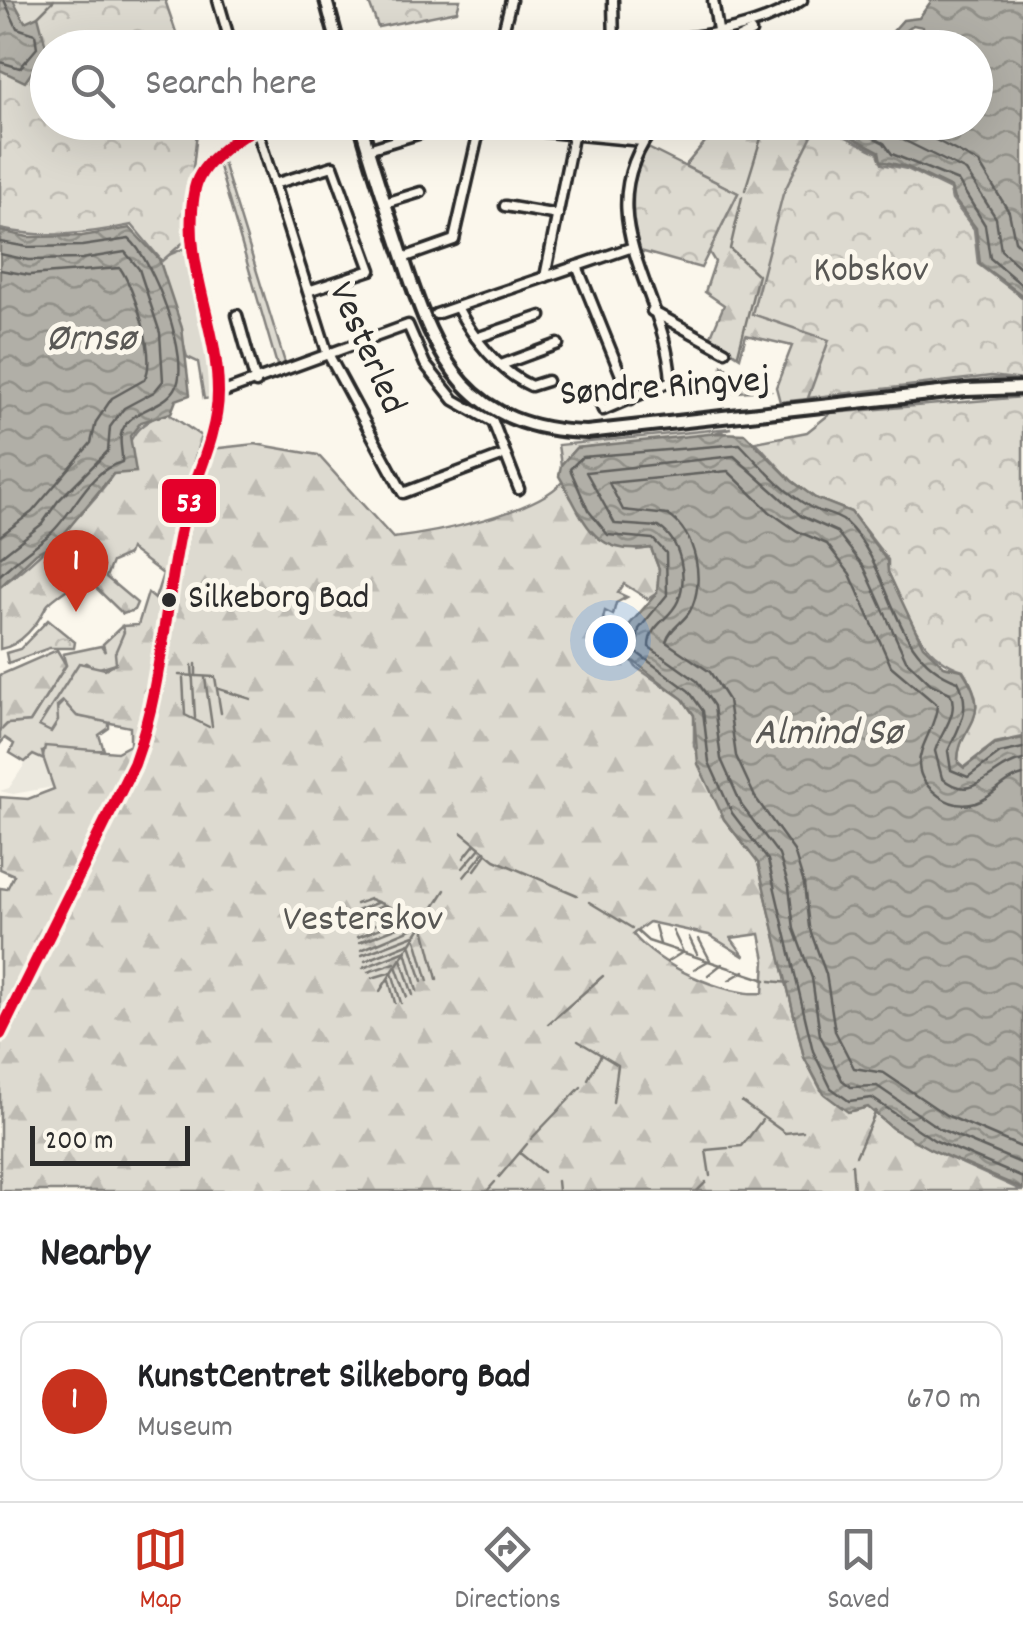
<!DOCTYPE html>
<meta charset="utf-8">
<style>
body{margin:0;font-family:Dekko,sans-serif;background:#f2f2f2;color:#202124}
.scale{position:absolute;left:30px;bottom:25px;width:160px;box-sizing:border-box;padding-left:10px;border:5px solid #2b2b2b;border-top:0;font-size:28px;line-height:35px;white-space:nowrap;color:#2b2b2b;-webkit-text-stroke:8px #fbf7ec;paint-order:stroke}
.you{position:absolute;left:610px;top:640px;width:35px;height:35px;margin:-25px;border:8px solid #fff;border-radius:50%;background:#1a73e8;box-shadow:0 0 0 15px #1a73e833}
.badge{display:grid;place-items:center;width:65px;height:65px;border-radius:50%;background:#c8321e;color:#fff;font-size:32px;font-weight:700}
.pin{position:absolute;translate:-50% -82px;filter:drop-shadow(0 2px 5px #0008)}
.pin::after{content:'';position:absolute;top:52px;width:35px;height:30px;background:inherit;clip-path:polygon(0 0,100% 0,50% 100%)}
.list{margin:0;padding:0;list-style:none}
h2{display:flex;justify-content:space-between;align-items:center;height:130px;margin:0;padding:0 40px;font-size:42px}
h2 small{font-size:32px;font-weight:400;color:#757577}
.list li{display:grid;grid-template-columns:65px 1fr auto;gap:30px;align-items:center;box-sizing:border-box;height:160px;margin:0 20px 20px;padding:0 20px;border:2px solid #e0e0e0;border-radius:20px}
.list b{display:block;font-size:38px;white-space:nowrap}
.list p{margin:0;font-size:32px;white-space:nowrap;color:#757577}
.list em{font-size:32px;font-style:normal;color:#757577}
.icon{flex:none;width:55px;height:55px;fill:none;stroke:currentColor;stroke-width:2;stroke-linecap:round;stroke-linejoin:round}
.map{position:relative;flex:none;width:1023px;height:1191px;overflow:hidden}
.search{position:absolute;background:#fff;box-shadow:0 10px 40px #0002;left:30px;right:30px;top:30px;height:110px;display:flex;align-items:center;gap:25px;box-sizing:border-box;padding:0 35px;border-radius:55px;color:#757577;font-size:38px}
.sheet{height:310px;background:#fff}
nav{display:flex;justify-content:space-around;align-items:center;box-sizing:border-box;height:140px;border-top:2px solid #e0e0e0;background:#fff;font-size:28px;color:#757577}
nav a{display:grid;justify-items:center;gap:5px}
nav .on{color:#c8321e}
.map>svg:first-child{display:block}
</style>
<div class="map">
<svg width="1023" height="1191" viewBox="0 0 1023 1191">
<defs>
<pattern id="forest-firs" width="22" height="20" patternUnits="userSpaceOnUse" patternTransform="scale(2.5)"><rect width="22" height="20" fill="#dddad0"/><path d="M5 1l3.5 6h-7zM16 11l3.5 6h-7z" fill="#bebbb3"/></pattern>
<pattern id="park-crowns" width="20" height="18" patternUnits="userSpaceOnUse" patternTransform="scale(2.5)"><rect width="20" height="18" fill="#dddad0"/><path d="M2 6a3 3 0 1 1 6 0M12 15a3 3 0 1 1 6 0" fill="none" stroke="#bebbb3"/></pattern>
<pattern id="water-waves" width="16" height="10" patternUnits="userSpaceOnUse" patternTransform="scale(2.5)"><rect width="16" height="10" fill="#b1afa7"/><path d="M0 5q4-4 8 0t8 0" fill="none" stroke="#908f88"/></pattern>
</defs>
<rect width="100%" height="100%" fill="#fbf7ec"/>
<filter id="ink" filterUnits="userSpaceOnUse"><feTurbulence type="fractalNoise" baseFrequency=".01" numOctaves="2"/><feDisplacementMap in="SourceGraphic" scale="20" xChannelSelector="R" yChannelSelector="G"/><feConvolveMatrix kernelMatrix="1 2 1 2 8 2 1 2 1" color-interpolation-filters="sRGB"/></filter>
<g filter="url(#ink)">
<polygon fill="#ebe8de" points="31,755 47,763 84,763 53,787 13,794 0,791 9,788"/>
<g fill="#dddad0" stroke="#84827e" stroke-width="2.5">
<polygon points="581,122 652,122 652,123 642,135 579,129"/>
<polygon points="223,162 286,366 277,365 218,163"/>
<polygon points="185,248 211,354 214,398 204,399 198,362 187,357 159,259"/>
<polygon points="722,365 769,390 720,393"/>
<polygon points="731,428 702,437 576,448 561,465 558,445"/>
<polygon points="122,626 124,632 116,663 96,669 86,663 39,726 64,701 77,716 109,721 109,728 99,735 104,750 42,752 44,760 33,755 25,762 10,753 14,744 5,738 0,744 0,731 7,724 30,722 66,665 63,654 101,646 105,652 103,644"/>
</g>
<g fill="url(#forest-firs)" stroke="#84827e" stroke-width="2.5" fill-rule="evenodd">
<polygon points="721,123 826,123 879,152 892,164 952,188 954,199 976,228 980,264 1023,296 1023,380 994,379 780,402 776,387 792,346 746,335 740,357 710,338 724,305 705,292 715,262 709,252 738,193 685,166"/>
<path d="M 166,412 L 201,436 L 168,552 L 159,644 L 135,740 L 115,789 L 0,1022 L 0,888 L 7,889 L 14,875 L 0,869 L 0,797 L 28,799 L 54,789 L 43,757 L 45,746 L 117,752 L 130,745 L 130,727 L 77,716 L 63,701 L 57,706 L 58,721 L 51,732 L 39,726 L 79,663 L 105,669 L 116,663 L 115,653 L 124,632 L 122,626 L 138,625 L 148,593 L 155,599 L 163,574 L 130,549 L 128,555 L 112,562 L 106,577 L 137,603 L 134,610 L 123,614 L 85,577 C 75,585 51,598 46,607 C 38,623 21,646 0,649 L 0,587 C 34,562 90,509 114,473 C 134,441 126,429 166,412 Z"/>
<path d="M 255,444 L 318,455 L 393,538 C 435,533 536,513 563,481 L 571,498 L 637,550 L 651,548 L 659,569 L 657,593 L 648,599 L 624,584 L 618,593 L 627,597 L 616,603 L 613,615 L 605,611 L 603,619 L 627,630 L 626,651 L 636,667 L 683,699 L 694,715 L 694,746 L 724,819 L 758,862 L 804,1057 L 821,1090 L 853,1111 L 868,1107 L 892,1128 L 930,1149 L 1023,1191 L 0,1191 L 0,1045 L 149,739 C 175,642 179,545 211,449 ZM 649,922 L 709,935 L 745,957 L 731,938 L 760,934 L 765,960 L 763,993 C 725,997 656,964 633,934 Z"/>
<polygon points="57,650 66,665 30,722 7,724 0,731 0,675"/>
</g>
<g fill="url(#park-crowns)" stroke="#84827e" stroke-width="2.5">
<path d="M 0,0 L 165,0 L 181,47 L 48,48 L 48,122 L 198,123 L 185,241 L 162,261 L 132,225 C 87,234 45,239 0,229 Z"/>
<polygon points="368,0 460,0 457,11 378,27"/>
<polygon points="818,123 878,153 882,164 907,169 950,190 952,200 974,229 978,264 1023,298 1023,380 991,376 808,398 829,340 752,314 783,194"/>
<polygon points="644,146 738,193 701,268 633,249 633,188"/>
<path d="M 1023,397 L 1023,737 L 995,743 L 964,767 L 958,762 C 957,722 996,722 963,670 C 919,657 907,612 888,572 L 888,560 L 851,512 L 815,498 L 792,481 L 756,442 L 807,432 L 831,413 Z"/>
<polygon points="48,620 75,642 74,648 49,648 8,663 6,653 20,649"/>
</g>
<g fill="url(#water-waves)" stroke="#7b7a75" stroke-width="2.5">
<polygon points="0,0 13,0 25,22 38,16 47,50 25,82 0,70"/>
<polygon points="932,0 1023,0 1023,296 980,264 976,228 954,199 951,188 907,167 881,161 879,151 826,123 976,122 976,48 928,47 923,27 913,25 906,30 900,47 879,47 903,20 919,18"/>
<polygon points="130,228 159,259 182,328 190,395 176,400 171,413 141,422 130,436 136,472 113,474 58,541 36,553 0,587 0,231 28,237 82,236"/>
<path d="M 718,433 L 745,434 L 792,481 L 815,498 L 851,512 L 887,561 L 888,572 L 923,646 L 944,666 L 962,670 C 997,721 956,726 958,763 L 964,768 L 995,744 L 1023,738 L 1023,1189 L 930,1149 L 892,1128 L 868,1107 L 848,1112 L 824,1094 L 804,1057 L 758,863 L 724,819 L 698,764 L 694,715 L 683,699 L 628,657 L 630,624 L 657,593 L 659,569 L 651,548 C 590,557 585,519 559,476 L 561,465 L 576,448 Z"/>
</g>
<g fill="none" stroke-linecap="round" stroke-linejoin="round">
<g stroke="#61605d" stroke-width="2.5">
<polyline points="0,62 20,68 37,48 35,34 17,28 4,0"/>
<polyline points="842,122 884,143 892,154 958,181 985,225 990,258 1023,286"/>
<polyline points="867,122 966,171 996,218 1001,250 1023,270"/>
<polyline points="902,122 979,163 1009,212 1015,241 1023,249"/>
<path d="M 0,242 L 28,247 L 82,246 L 129,239 C 152,257 193,362 175,389 C 162,409 132,408 122,431 C 118,440 123,452 122,462 C 87,471 75,512 50,534 C 33,548 16,559 0,575"/>
<polyline points="0,254 28,260 82,259 125,252 139,269 160,333 163,381 154,392 124,408 110,427 108,451 58,501 42,524 0,557"/>
<path d="M 0,270 L 29,275 L 120,268 C 134,288 158,359 144,380 L 112,398 L 96,422 L 91,443 L 32,512 L 0,536"/>
<path d="M 1023,748 L 1000,753 L 968,777 L 951,770 L 948,751 C 960,725 972,709 958,681 C 888,657 895,568 845,522 C 836,514 820,513 810,507 C 783,492 761,466 740,444 L 582,457 L 570,469 L 588,510 L 608,535 L 653,539 L 666,553 L 667,595 L 639,629 L 636,652 L 689,691 L 703,711 L 709,762 L 732,813 L 768,860 L 813,1051 L 831,1088 L 849,1101 L 872,1098 L 934,1140 L 1023,1178"/>
<path d="M 1023,760 C 991,765 974,806 942,778 L 935,751 C 941,731 960,714 950,693 L 931,684 L 906,660 L 864,567 L 837,532 L 801,516 L 734,456 L 586,472 L 615,524 L 659,527 C 681,541 688,577 678,601 C 670,620 649,624 649,647 L 697,681 L 714,706 L 721,759 L 742,806 L 779,855 L 789,887 L 794,929 L 812,978 L 820,1035 L 842,1080 L 851,1087 L 877,1086 L 940,1129 L 1023,1164"/>
<path d="M 1023,775 C 1004,779 994,797 976,803 C 963,807 950,804 939,796 C 896,765 936,737 937,705 L 891,666 L 850,574 L 827,544 L 797,531 L 770,512 L 728,471 L 609,483 L 623,510 L 668,515 C 696,533 706,581 690,611 C 683,623 670,628 666,642 L 710,672 L 728,700 L 736,756 L 755,797 L 794,851 L 804,884 L 809,927 L 826,974 L 835,1031 L 854,1068 L 884,1073 L 946,1115 L 1023,1148"/>
</g>
<g stroke="#7b7a75" stroke-width="2.5">
<polyline points="38,16 54,0"/>
<polyline points="745,190 766,122"/>
<polyline points="738,354 758,275 730,249 742,197"/>
<polyline points="192,665 195,718"/>
<polyline points="179,675 215,677 221,713"/>
<polyline points="196,676 196,664"/>
<polyline points="183,678 185,715 209,727"/>
<polyline points="205,678 212,726"/>
<polyline points="219,689 251,699"/>
<polyline points="462,833 495,860 577,895"/>
<polyline points="464,858 475,844"/>
<polyline points="463,868 480,848"/>
<polyline points="475,870 486,855"/>
<polyline points="464,877 485,851"/>
<polyline points="589,902 632,928"/>
<polyline points="356,904 370,899 424,921"/>
<polyline points="354,912 376,903"/>
<polyline points="355,918 385,905"/>
<polyline points="357,924 392,909"/>
<polyline points="655,926 660,944"/>
<polyline points="357,932 402,913"/>
<polyline points="638,932 648,941 766,980"/>
<polyline points="358,937 408,917"/>
<polyline points="689,937 697,954"/>
<polyline points="416,939 428,981"/>
<polyline points="360,942 418,919"/>
<polyline points="410,944 422,981"/>
<polyline points="361,950 423,924 437,979"/>
<polyline points="362,955 417,934"/>
<polyline points="401,959 413,995"/>
<polyline points="365,961 410,943"/>
<polyline points="667,962 683,952 673,931"/>
<polyline points="396,966 407,997"/>
<polyline points="363,968 406,951 417,991"/>
<polyline points="694,969 710,960 699,939"/>
<polyline points="368,972 395,963"/>
<polyline points="708,975 722,964"/>
<polyline points="372,978 392,972 401,1003"/>
<polyline points="389,980 395,1003"/>
<polyline points="729,980 744,971"/>
<polyline points="770,981 790,983"/>
<polyline points="380,991 445,890"/>
<polyline points="548,1024 603,976"/>
<polyline points="578,1041 618,1065 613,1102"/>
<polyline points="588,1079 601,1055"/>
<polyline points="742,1102 785,1133 803,1131"/>
<polyline points="531,1139 581,1087"/>
<polyline points="731,1147 742,1146 762,1120"/>
<polyline points="521,1154 543,1172"/>
<polyline points="856,1156 876,1111"/>
<polyline points="852,1164 854,1191"/>
<polyline points="710,1176 706,1150 728,1148"/>
<polyline points="499,1177 527,1144"/>
<polyline points="557,1181 558,1191"/>
<polyline points="487,1191 495,1182"/>
<polyline points="697,1191 706,1182"/>
</g>
<g stroke="#2b2b2b" stroke-width="15">
<g id="minor">
<polyline points="218,0 232,48"/>
<polyline points="613,0 614,48"/>
<polyline points="713,0 721,48"/>
<polyline points="721,47 751,32"/>
<polyline points="499,48 511,0"/>
<path d="M 539,48 C 618,41 736,47 802,0"/>
<polyline points="256,127 327,352 403,493 499,457"/>
<polyline points="368,149 454,123 642,141"/>
<polyline points="274,184 333,166 371,270 308,291"/>
<polyline points="385,203 421,192"/>
<polyline points="505,206 558,215"/>
<polyline points="403,258 454,240 481,122"/>
<polyline points="577,266 631,400"/>
<polyline points="545,277 576,122"/>
<path d="M 457,307 C 473,338 499,372 531,386 L 547,381"/>
<polyline points="652,311 725,351"/>
<polyline points="436,314 630,248"/>
<polyline points="237,315 256,383"/>
<polyline points="476,338 541,316"/>
<polyline points="501,365 558,344"/>
<path d="M 596,393 L 603,410 L 671,381 C 666,288 582,215 658,122"/>
<polyline points="218,394 408,325 425,364 454,400 493,422 519,489"/>
<path d="M 0,1034 L 134,764 C 163,685 164,605 182,524 C 193,481 218,438 218,392 C 218,321 180,262 195,188 C 201,160 242,134 267,122"/>
</g>
</g>
<g stroke="#2b2b2b" stroke-width="18">
<g id="major">
<polyline points="326,0 339,48"/>
<path d="M 360,122 C 373,169 389,215 404,261 C 437,362 468,429 587,432 L 966,390 L 1023,388"/>
</g>
</g>
<use href="#minor" stroke="#fbf7ec" stroke-width="8"/>
<use href="#major" stroke="#fbf7ec" stroke-width="10"/>
<g stroke="#fbf7ec" stroke-width="20">
<path id="bus-1" d="M 0,1034 L 134,764 C 163,685 164,605 182,524 C 193,481 218,438 218,392 C 218,321 180,262 195,188 C 201,160 242,134 267,122"/>
</g>
<use href="#bus-1" stroke="#e4002b" stroke-width="12"/>
</g>
</g>
<circle fill="#2b2b2b" stroke="#fbf7ec" stroke-width="4" cx="169" cy="600" r="9"/>
<g text-anchor="middle" dominant-baseline="central" stroke-width="10" stroke-linejoin="round" paint-order="stroke">
<g font-size="36" fill="#2b2b2b" stroke="#fbf7ec" text-anchor="start">
<text x="188" y="600">Silkeborg Bad</text>
</g>
<g font-size="38" fill="#585754" stroke="#fbf7ec">
<text x="871" y="272">Kobskov</text>
<text x="363" y="921">Vesterskov</text>
</g>
<g font-size="38" fill="#2b2b2b" stroke="#fbf7ec">
<text transform="translate(365 349) rotate(66)">Vesterled</text>
<text transform="translate(665 389) rotate(-4)">Søndre Ringvej</text>
</g>
<g font-size="40" font-style="italic" fill="#5a5956" stroke="#fbf7ec">
<text x="91" y="341">Ørnsø</text>
<text x="828" y="735">Almind Sø</text>
</g>
</g>
<rect stroke="#fbf7ec" stroke-width="4" x="160" y="477" width="58" height="48" rx="10" fill="#e4002b"/>
<g font-size="28" text-anchor="middle" font-weight="bold" fill="#fff">
<text x="189" y="511">53</text>
</g>
</svg>
<div class="scale">200 m</div>
<div class="you"></div>
<div class="pin badge" style="left:76px;top:612px">1</div>
<div class="search"><svg class="icon" aria-label="search" viewBox="0 0 24 24"><circle cx="10" cy="10" r="6"/><path d="M15 15l6 6"/></svg>Search here</div>
</div>
<section class="sheet">
<h2>Nearby<small></small></h2>
<ul class="list">
<li><span class="badge">1</span><div><b>KunstCentret Silkeborg Bad</b><p>Museum</p></div><em>670 m</em></li>
</ul>
</section>
<nav>
<a class="on"><svg class="icon" aria-label="map" viewBox="0 0 24 24"><path d="M3 6l6-2 6 2 6-2v14l-6 2-6-2-6 2zM9 4v14M15 6v14"/></svg>Map</a>
<a><svg class="icon" aria-label="directions" viewBox="0 0 24 24"><path d="M12 3l9 9-9 9-9-9zM9 14v-3h6M13 9l2 2-2 2"/></svg>Directions</a>
<a><svg class="icon" aria-label="saved" viewBox="0 0 24 24"><path d="M7 4h10v16l-5-4-5 4z"/></svg>Saved</a>
</nav>
